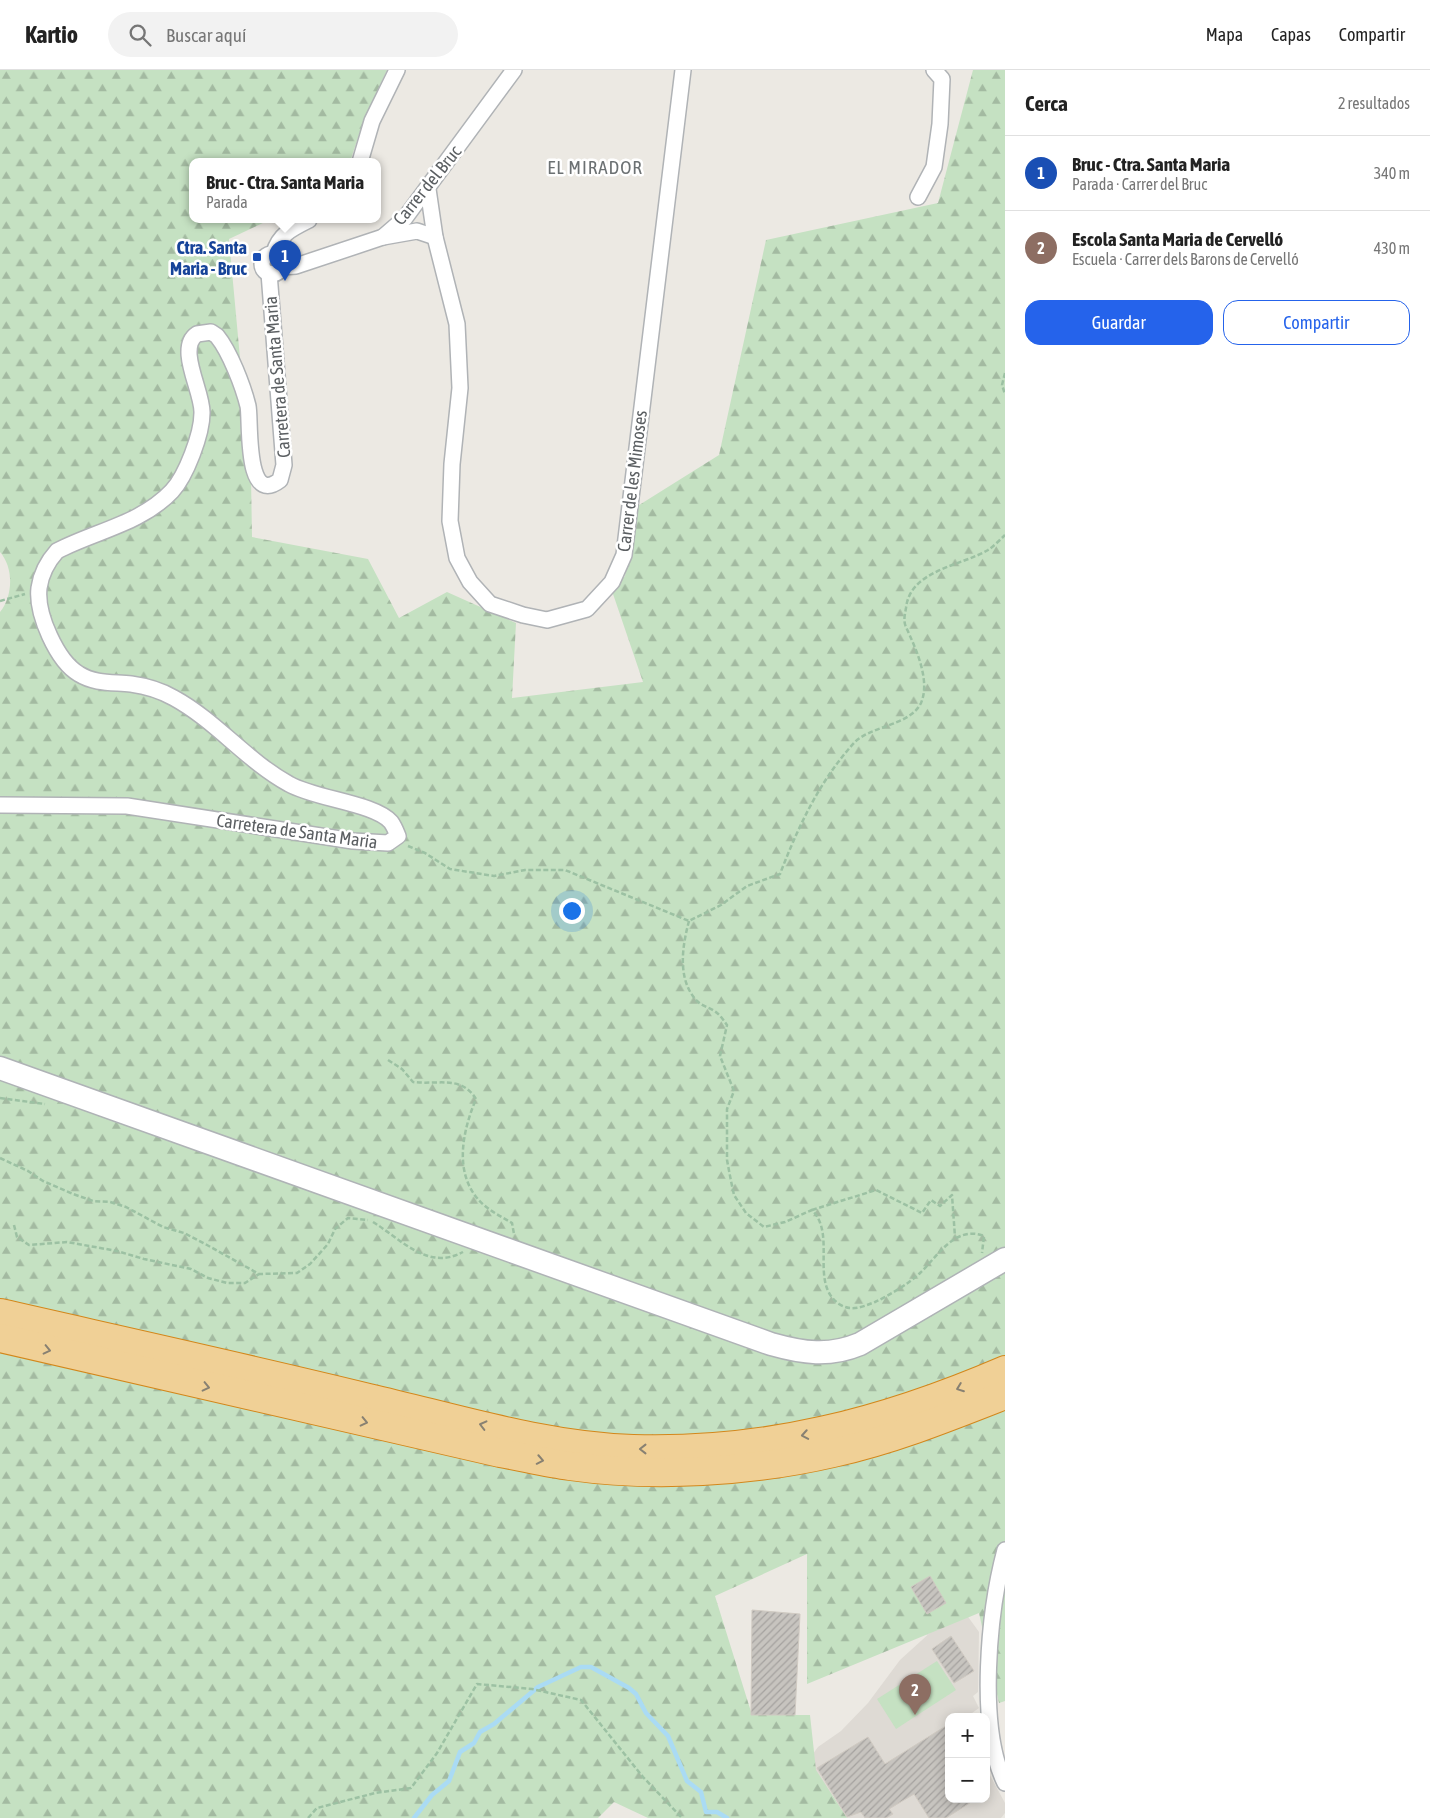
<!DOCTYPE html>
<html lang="es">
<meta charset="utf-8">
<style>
body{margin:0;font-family:"Asap Condensed",sans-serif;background:#f2f2f2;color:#222}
.controls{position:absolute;right:15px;bottom:15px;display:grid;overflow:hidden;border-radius:10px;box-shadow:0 2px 12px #0003}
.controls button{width:45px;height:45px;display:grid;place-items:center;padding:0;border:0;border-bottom:1px solid #e0e0e0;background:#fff;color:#222;font:25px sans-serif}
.you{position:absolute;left:571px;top:840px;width:18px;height:18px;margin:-12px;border:4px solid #fff;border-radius:50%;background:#1a73e8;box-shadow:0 0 0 8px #1a73e833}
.badge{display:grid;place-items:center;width:32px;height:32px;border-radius:50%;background:#2563eb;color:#fff;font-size:16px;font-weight:700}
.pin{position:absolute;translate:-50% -41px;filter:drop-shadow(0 1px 2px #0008)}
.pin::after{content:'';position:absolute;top:26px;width:18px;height:15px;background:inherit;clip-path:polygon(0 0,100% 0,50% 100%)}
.popup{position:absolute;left:189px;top:88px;width:192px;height:65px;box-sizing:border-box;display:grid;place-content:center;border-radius:10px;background:#fff;filter:drop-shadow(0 1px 4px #0005);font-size:16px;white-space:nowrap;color:#767676}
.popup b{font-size:19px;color:#222}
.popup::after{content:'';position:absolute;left:50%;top:100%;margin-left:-10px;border:10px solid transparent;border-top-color:#fff}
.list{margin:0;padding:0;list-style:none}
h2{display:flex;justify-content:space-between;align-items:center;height:65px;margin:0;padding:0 20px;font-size:21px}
h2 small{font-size:16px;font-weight:400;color:#767676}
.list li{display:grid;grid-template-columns:32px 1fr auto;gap:15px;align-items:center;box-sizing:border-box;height:75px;padding:0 20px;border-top:1px solid #e0e0e0}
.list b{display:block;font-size:19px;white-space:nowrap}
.list p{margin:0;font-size:16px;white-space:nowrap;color:#767676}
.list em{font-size:16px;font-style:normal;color:#767676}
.actions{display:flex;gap:10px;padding:15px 20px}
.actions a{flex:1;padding:11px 0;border:1px solid #2563eb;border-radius:15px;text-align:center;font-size:18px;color:#2563eb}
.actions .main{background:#2563eb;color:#fff}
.icon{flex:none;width:28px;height:28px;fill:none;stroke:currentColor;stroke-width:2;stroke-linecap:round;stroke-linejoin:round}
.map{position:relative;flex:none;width:1005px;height:1748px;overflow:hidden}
header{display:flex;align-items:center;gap:30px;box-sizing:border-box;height:70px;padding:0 25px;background:#fff;border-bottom:1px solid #e0e0e0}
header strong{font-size:24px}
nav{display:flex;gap:28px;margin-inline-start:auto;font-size:18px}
.search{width:350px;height:45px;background:#f2f2f2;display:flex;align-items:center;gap:12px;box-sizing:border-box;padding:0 18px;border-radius:28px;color:#767676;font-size:19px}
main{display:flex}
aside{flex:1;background:#fff}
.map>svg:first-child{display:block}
</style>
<header>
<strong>Kartio</strong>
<div class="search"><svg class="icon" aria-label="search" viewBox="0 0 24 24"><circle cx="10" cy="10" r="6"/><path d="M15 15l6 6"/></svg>Buscar aquí</div>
<nav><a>Mapa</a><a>Capas</a><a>Compartir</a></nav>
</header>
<main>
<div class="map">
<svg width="1005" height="1748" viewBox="0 0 1005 1748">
<defs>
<pattern id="forest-firs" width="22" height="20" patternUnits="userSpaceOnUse" patternTransform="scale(1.25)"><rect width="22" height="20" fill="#c5e1c2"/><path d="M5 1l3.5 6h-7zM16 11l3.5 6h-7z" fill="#a3baa1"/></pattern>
<pattern id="building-hatch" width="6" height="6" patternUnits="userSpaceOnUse" patternTransform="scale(1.25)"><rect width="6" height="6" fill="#c7c4bf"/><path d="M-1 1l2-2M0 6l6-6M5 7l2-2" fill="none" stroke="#a5a29f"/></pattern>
</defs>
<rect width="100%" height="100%" fill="#ece9e3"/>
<polygon fill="#dedad4" points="966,1544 979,1562 978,1622 973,1626 979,1638 972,1643 974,1647 949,1647 949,1729 986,1729 986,1698 1005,1733 1005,1743 1001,1748 837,1748 810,1688 818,1677 841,1661 868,1633 900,1590 943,1551"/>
<polygon fill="#c5e1c2" points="937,1591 956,1620 896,1659 877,1629"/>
<path fill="url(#forest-firs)" d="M 0,0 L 387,0 L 363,52 L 350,92 L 192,92 L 192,150 L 269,150 L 229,169 L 251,407 L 252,467 L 368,489 L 399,548 L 447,522 L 516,553 L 512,628 L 643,612 L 612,521 L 625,506 L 636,437 L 719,385 L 766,170 L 938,133 L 973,0 L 1005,0 L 1005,1631 L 999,1633 L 979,1543 L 807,1614 L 807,1484 L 715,1526 L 752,1645 L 810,1645 L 816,1700 L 847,1748 L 648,1748 L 614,1732 L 598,1748 L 0,1748 L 0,542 C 13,526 14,498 0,482 Z"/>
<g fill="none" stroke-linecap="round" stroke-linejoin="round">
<polyline stroke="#aadbf4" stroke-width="4.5" points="414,1748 432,1725 449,1711 460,1682 474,1673 480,1662 494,1654 538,1617 581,1597 591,1597 629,1618 636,1624 646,1643 668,1666 687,1711 701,1722 706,1742 717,1742 727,1748"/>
</g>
<g fill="url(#building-hatch)" stroke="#d0cac2">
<polygon points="930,1506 946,1533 927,1544 911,1517"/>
<polygon points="752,1540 800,1544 795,1645 751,1645"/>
<polygon points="951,1566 974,1601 954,1613 932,1579"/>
<polygon points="949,1654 949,1729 976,1729 946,1748 929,1748 914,1724 889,1739 893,1744 886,1748 865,1748 861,1742 847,1747 817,1698 868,1667 885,1694"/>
</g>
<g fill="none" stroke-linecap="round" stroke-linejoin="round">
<g stroke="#b0b3b6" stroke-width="18">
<g id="street">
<polyline points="360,92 372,51 397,0"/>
<polyline points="428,119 435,167 457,254 460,318 452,394 450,451 457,488 470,512 490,534 523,545 547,550 587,539 612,512 624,485 683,0"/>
<polyline points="918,127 934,97 940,54 942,9 934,0"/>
<polyline points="383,167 417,161 435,167"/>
<path d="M 274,183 C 279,164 293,158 309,150"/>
<circle cx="272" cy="194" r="10"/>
<polyline points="281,197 296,196 383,167 405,148 514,0"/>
<path d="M 0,735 L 127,736 L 353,771 L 388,773 L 398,766 C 396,761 394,756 391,752 C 374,733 315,729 289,714 C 247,691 216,651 174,628 C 160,620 146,616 131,614 C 113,612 95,614 79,604 C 57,591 36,544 39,518 C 41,504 48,491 57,481 C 95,461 141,454 172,421 C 186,406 202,364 202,343 C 203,322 176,278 197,264 L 211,262 L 217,266 C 230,282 243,316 248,336 C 251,349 244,438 280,410 L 284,395 L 269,203"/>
<path d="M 1005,1480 C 989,1540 977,1656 1005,1713"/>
</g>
</g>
<g stroke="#afb3b6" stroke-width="25">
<path id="secondary" d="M 0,998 L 771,1274 C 803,1283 829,1287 860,1274 L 1005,1189"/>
</g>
<g stroke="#d3871b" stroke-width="30">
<g id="highway">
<path d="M 0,1243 C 123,1271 246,1298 369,1328 C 456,1348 543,1376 633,1379 C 766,1383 884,1352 1005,1300"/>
<path d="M 0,1268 L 500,1383 C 523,1387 547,1393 570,1396 C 654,1408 751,1402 833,1383 C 892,1370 949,1347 1005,1325"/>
</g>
</g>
<g stroke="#9cc1a3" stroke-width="2.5" stroke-dasharray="5 2.5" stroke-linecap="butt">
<polyline points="1005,303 1002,315 1005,324"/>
<polyline points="0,531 25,524"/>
<path d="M 408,776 L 425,783 L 450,799 L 494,806 L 525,800 L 565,800 L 689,851 L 721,835 L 747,816 L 780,804 C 798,757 820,710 854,673 C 869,656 910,656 921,633 C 931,610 915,577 906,557 C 903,551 905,544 906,538 C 910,500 961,496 988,480 C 994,476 1000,470 1005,465"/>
<path d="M 689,851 C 682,877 677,910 697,931 C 703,937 712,938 717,943 C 721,946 724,951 727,955 L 720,986 L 734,1021 L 727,1039 L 727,1090 L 731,1111 L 734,1125 L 746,1143 L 764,1157 L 785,1152 L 812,1140 C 837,1165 809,1213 839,1234 C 851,1242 862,1237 875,1232 C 888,1226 910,1213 920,1203 C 938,1186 955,1155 984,1166 L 982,1183"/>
<path d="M 388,990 L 402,999 L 413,1012 C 439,1015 461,1005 476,1029 C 463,1060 454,1100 477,1128 C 486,1139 500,1146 512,1153 L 514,1164"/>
<polyline points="0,1028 45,1034"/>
<polyline points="0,1088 28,1101 43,1111 73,1124 93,1131 110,1132 126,1137 163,1157 184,1163 207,1175 259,1204 297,1203 310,1194 328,1174 335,1159 348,1148 368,1150"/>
<polyline points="812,1140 876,1120 922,1143 931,1130 940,1136 952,1125 955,1167"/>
<path d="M 373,1152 C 402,1170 428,1201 463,1182"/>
<polyline points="14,1155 17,1167 29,1175 67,1172 117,1181 144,1189 191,1199 208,1208 227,1213 245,1213 259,1204"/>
<polyline points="308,1748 317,1738 375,1723 411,1718 437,1683 477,1614 532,1619 581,1630 643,1707 682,1748"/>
</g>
<use href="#street" stroke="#fff" stroke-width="15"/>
<use href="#secondary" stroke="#fff" stroke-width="22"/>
<use href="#highway" stroke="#f0d096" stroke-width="28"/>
</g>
<defs><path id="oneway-chevron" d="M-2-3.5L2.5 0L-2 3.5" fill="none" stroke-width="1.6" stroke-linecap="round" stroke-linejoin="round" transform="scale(1.25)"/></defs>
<g stroke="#888172">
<use href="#oneway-chevron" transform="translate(47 1280) rotate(13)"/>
<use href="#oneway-chevron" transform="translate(206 1317) rotate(13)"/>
<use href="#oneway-chevron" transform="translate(960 1318) rotate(159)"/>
<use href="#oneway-chevron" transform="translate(364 1352) rotate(13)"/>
<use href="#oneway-chevron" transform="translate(483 1355) rotate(-166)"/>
<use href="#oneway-chevron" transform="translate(805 1365) rotate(170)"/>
<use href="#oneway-chevron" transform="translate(643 1379) rotate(180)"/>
<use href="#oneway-chevron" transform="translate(540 1390) rotate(11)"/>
</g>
<rect fill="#1a4fb4" stroke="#fff" stroke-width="2" x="252" y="182" width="10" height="10" rx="2.5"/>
<g text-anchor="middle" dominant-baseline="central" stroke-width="5" stroke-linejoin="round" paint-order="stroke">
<g font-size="18" fill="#5b5f62" stroke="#fff">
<text transform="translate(427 115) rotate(-51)">Carrer del Bruc</text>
<text transform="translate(277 307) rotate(-95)">Carretera de Santa Maria</text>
<text transform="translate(632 411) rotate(-83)">Carrer de les Mimoses</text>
<text transform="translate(297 761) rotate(8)">Carretera de Santa Maria</text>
</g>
<g font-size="18" font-weight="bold" fill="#164399" stroke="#fff" text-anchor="end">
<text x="247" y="177">Ctra. Santa<tspan x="247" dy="21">Maria - Bruc</tspan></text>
</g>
<g font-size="19" letter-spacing="1" fill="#6c7173" stroke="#fff">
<text x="595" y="97">EL MIRADOR</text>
</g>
</g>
</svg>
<div class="controls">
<button>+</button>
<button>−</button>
</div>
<div class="you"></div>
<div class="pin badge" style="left:285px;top:211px;background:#1a4fb4">1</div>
<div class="popup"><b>Bruc - Ctra. Santa Maria</b>Parada</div>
<div class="pin badge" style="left:915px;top:1645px;background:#8d6e63">2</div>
</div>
<aside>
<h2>Cerca<small>2 resultados</small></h2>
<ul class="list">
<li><span class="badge" style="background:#1a4fb4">1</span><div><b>Bruc - Ctra. Santa Maria</b><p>Parada · Carrer del Bruc</p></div><em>340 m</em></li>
<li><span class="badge" style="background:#8d6e63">2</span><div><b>Escola Santa Maria de Cervelló</b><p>Escuela · Carrer dels Barons de Cervelló</p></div><em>430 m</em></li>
</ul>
<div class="actions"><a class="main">Guardar</a><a>Compartir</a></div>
</aside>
</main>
